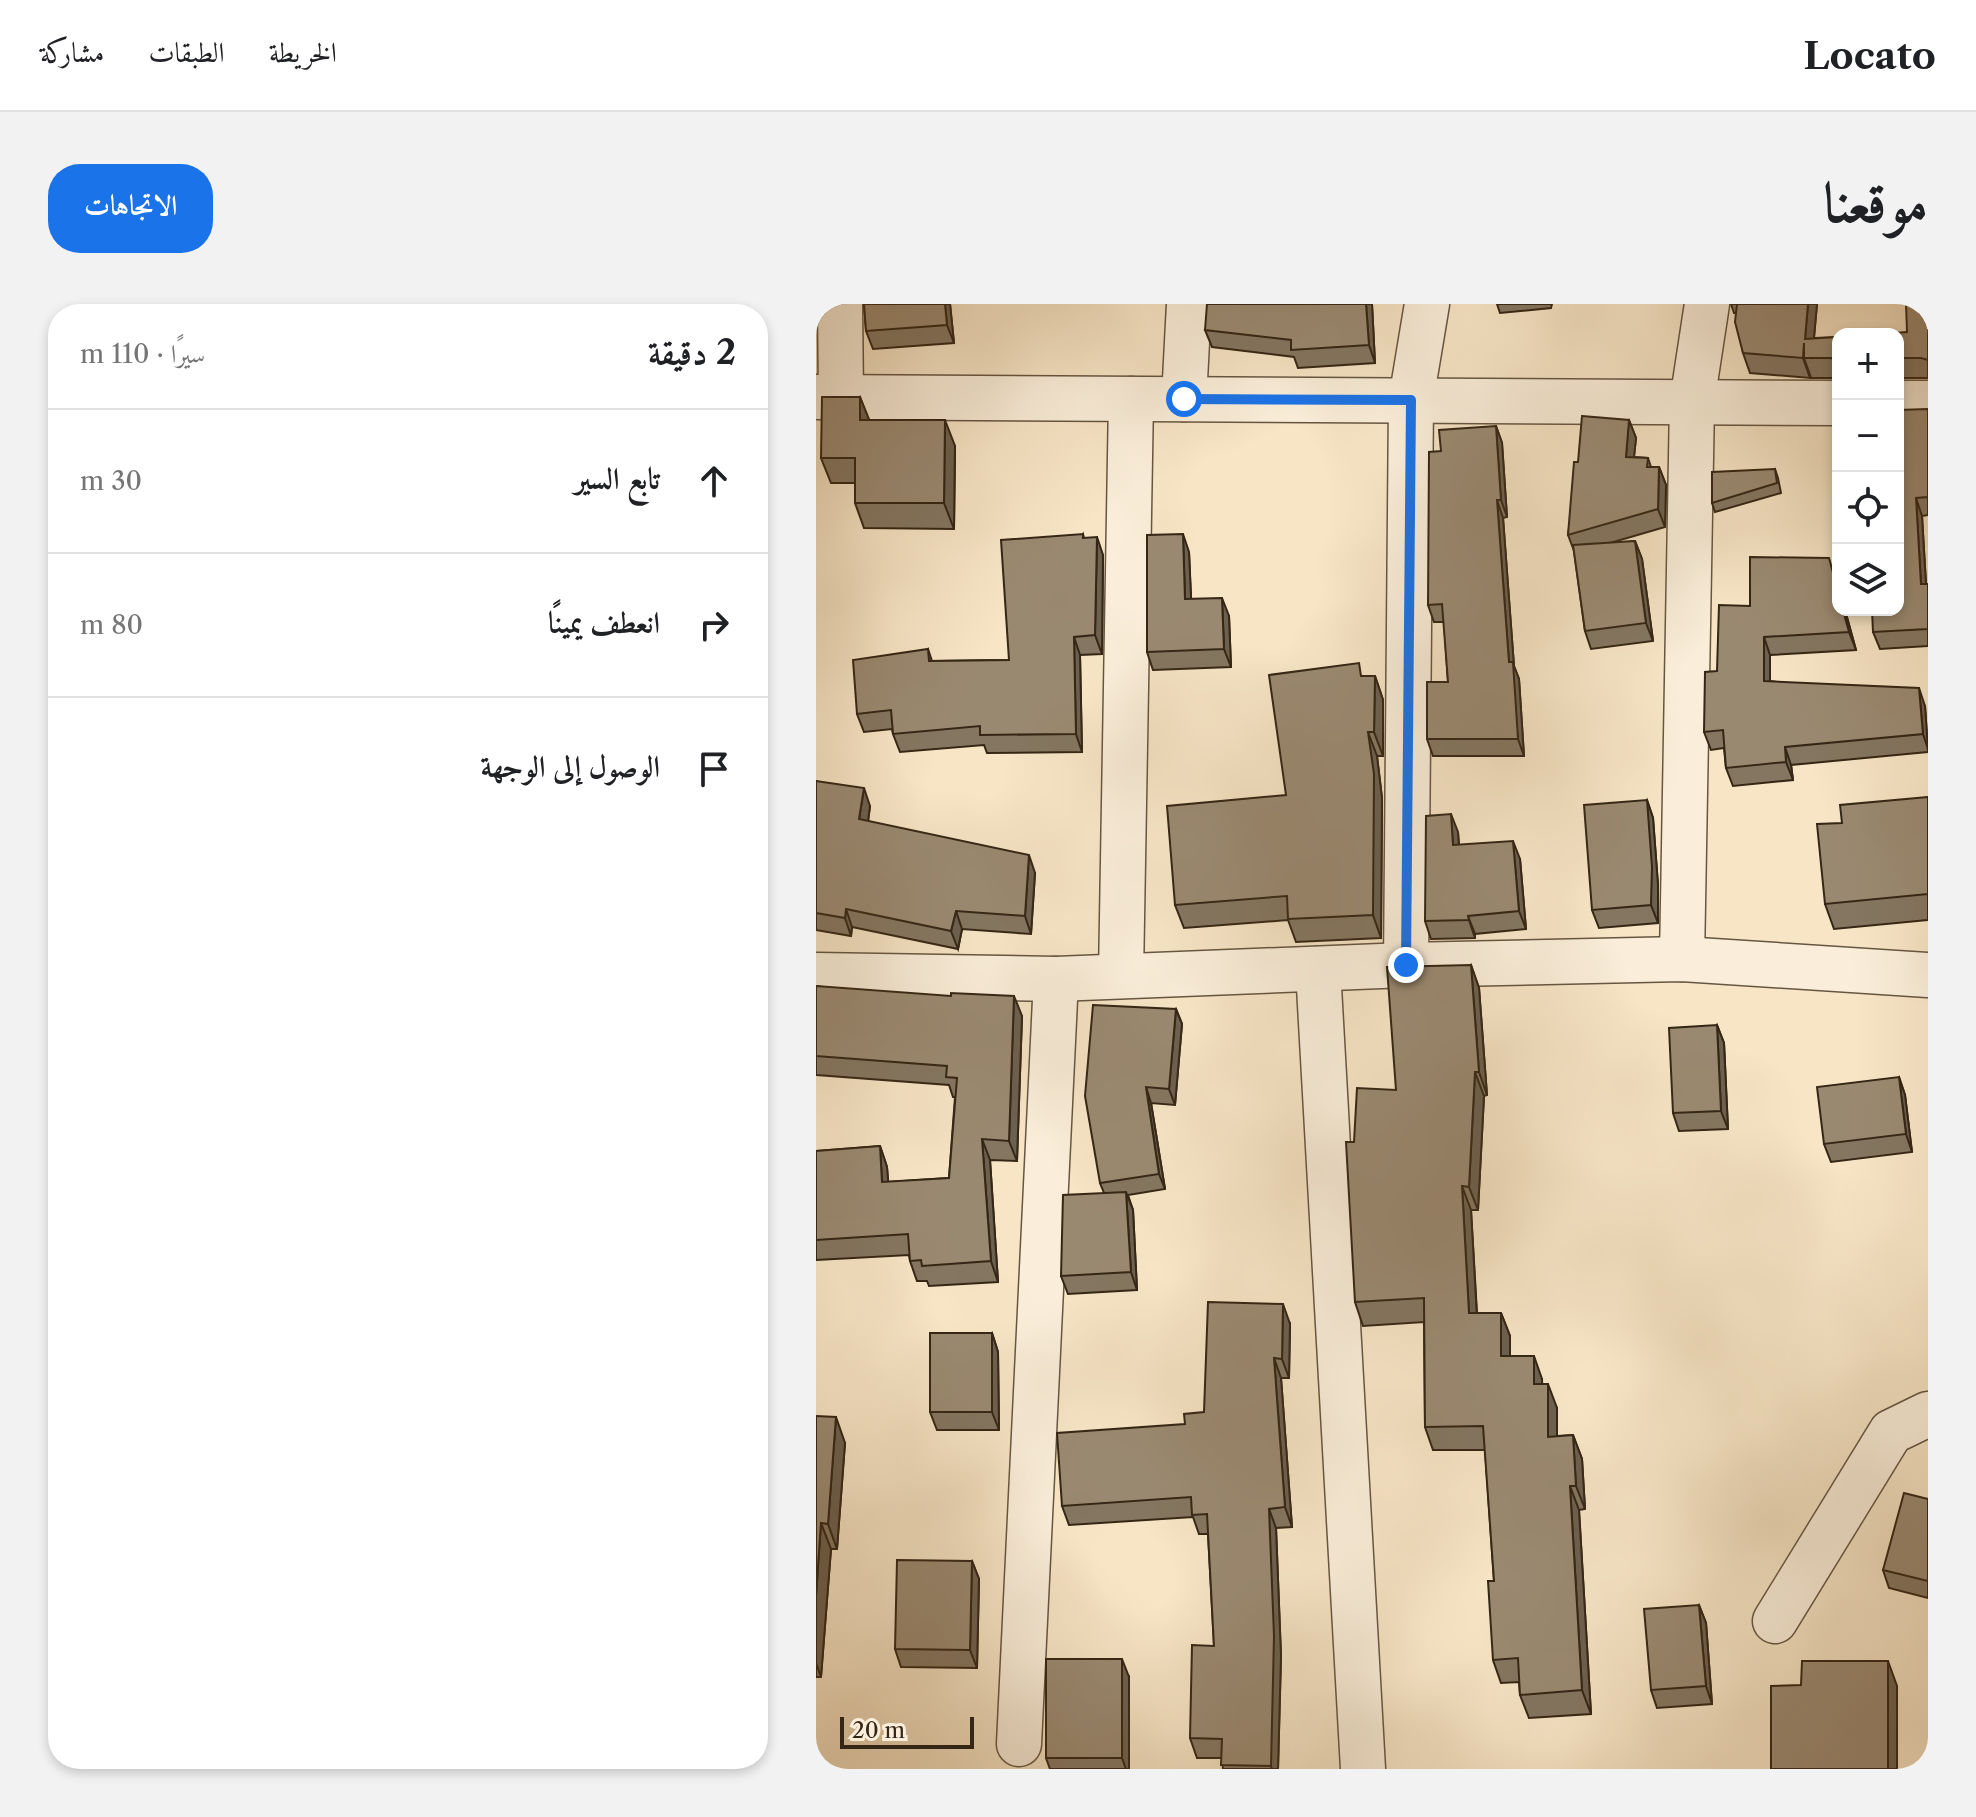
<!DOCTYPE html>
<html lang="ar">
<meta charset="utf-8">
<style>
body{margin:0;font-family:"Libre Caslon Text",Amiri,serif;background:#f2f2f2;color:#202124;direction:rtl}
.controls{position:absolute;right:24px;top:24px;display:grid;overflow:hidden;border-radius:16px;box-shadow:0 4px 12px #0003}
.controls button{width:72px;height:72px;display:grid;place-items:center;padding:0;border:0;border-bottom:2px solid #e0e0e0;background:#fff;color:#202124;font:40px sans-serif}
.scale{position:absolute;left:24px;bottom:20px;width:134px;box-sizing:border-box;padding-left:8px;border:4px solid #352615;border-top:0;font-size:22px;line-height:28px;white-space:nowrap;color:#352615;-webkit-text-stroke:6px #faeeda;paint-order:stroke}
.stop{position:absolute;width:24px;height:24px;margin:-18px;border:6px solid #1a73e8;border-radius:50%;background:#fff}
.stop.end{background:#1a73e8;border-color:#fff;box-shadow:0 2px 8px #0008}
.list{margin:0;padding:0;list-style:none}
h2{display:flex;justify-content:space-between;align-items:center;height:104px;margin:0;padding:0 32px;font-size:34px}
h2 small{font-size:26px;font-weight:400;color:#757577}
.list li{display:grid;grid-template-columns:52px 1fr auto;gap:24px;align-items:center;box-sizing:border-box;height:144px;padding:0 32px;border-top:2px solid #e0e0e0}
.list b{display:block;font-size:30px;white-space:nowrap}
.list em{font-size:26px;font-style:normal;color:#757577}
.icon{flex:none;width:44px;height:44px;fill:none;stroke:currentColor;stroke-width:2;stroke-linecap:round;stroke-linejoin:round}
.map{position:relative;flex:none;width:1112px;height:1465px;overflow:hidden;direction:ltr;border-radius:32px}
header{display:flex;align-items:center;gap:48px;box-sizing:border-box;height:112px;padding:0 40px;background:#fff;border-bottom:2px solid #e0e0e0}
header strong{font-size:38px}
nav{display:flex;gap:44px;margin-inline-start:auto;font-size:28px}
.intro{display:flex;align-items:center;justify-content:space-between;box-sizing:border-box;height:192px;padding:0 48px}
h1{margin:0;font-size:56px}
.button{padding:20px 36px;border-radius:32px;background:#1a73e8;color:#fff;font-size:28px;font-weight:700}
main{display:flex;gap:48px;padding:0 48px}
aside{flex:1;background:#fff;border-radius:32px;box-shadow:0 4px 12px #0003}
.map>svg:first-child{display:block}
</style>
<header>
<strong>Locato</strong>
<nav><a>الخريطة</a><a>الطبقات</a><a>مشاركة</a></nav>
</header>
<div class="intro"><h1>موقعنا</h1><a class="button">الاتجاهات</a></div>
<main>
<div class="map">
<svg width="1112" height="1465" viewBox="0 0 1112 1465">
<rect width="100%" height="100%" fill="#f7e5c6"/>
<filter id="stains"><feTurbulence type="fractalNoise" baseFrequency=".0025" numOctaves="4"/><feColorMatrix values="0 0 0 0 .2 0 0 0 0 .09 0 0 0 0 .02 0 0 0 .5 -.17"/></filter>
<radialGradient id="worn" r=".72"><stop offset=".6" stop-color="#630" stop-opacity="0"/><stop offset="1" stop-color="#630" stop-opacity=".3"/></radialGradient>
<g fill="none" stroke-linecap="round" stroke-linejoin="round">
<g stroke="#665641" stroke-width="47">
<g id="minor">
<polyline points="24,0 25,93"/>
<polyline points="0,93 1022,99"/>
<polyline points="368,95 373,0"/>
<polyline points="1082,99 1112,99"/>
<polyline points="866,655 876,98 891,0"/>
<polyline points="590,661 595,96 611,0"/>
<polyline points="502,665 547,1465"/>
<polyline points="0,671 240,675 590,661 866,655 1112,671"/>
<polyline points="305,672 315,95"/>
<polyline points="959,1317 1075,1128 1112,1110"/>
<polyline points="203,1440 240,675"/>
</g>
</g>
<use href="#minor" stroke="#faeeda" stroke-width="44"/>
</g>
<g fill="#847661" stroke="#352615" stroke-width="2">
<polygon points="48,0 134,0 138,39 57,45 50,27"/>
<polygon points="556,0 559,59 482,64 478,53 396,43 389,26"/>
<polygon points="681,0 736,0 735,4 684,9"/>
<polygon points="915,0 1001,0 998,34 1022,33 1022,74 995,74 994,71 994,74 934,69 927,49 920,9 918,9"/>
<polygon points="1112,0 1112,74 1082,74 1082,30 1091,28"/>
<polygon points="44,93 53,116 139,142 138,225 48,224 39,199 39,179 15,179 5,154"/>
<polygon points="1112,105 1112,211 1106,212 1110,280 1112,280 1112,342 1064,345 1057,328"/>
<polygon points="813,116 820,134 818,153 832,154 835,163 843,163 850,181 849,223 794,239 819,237 826,255 837,337 775,345 769,327 758,247 752,231 762,158"/>
<polygon points="680,122 686,139 691,213 687,214 698,362 703,375 708,452 617,452 611,435 632,378 628,318 618,318 612,301 625,147"/>
<polygon points="959,165 962,174 965,189 899,208 896,199"/>
<polygon points="267,230 268,234 287,251 286,350 264,351 266,448 171,449 168,441 84,448 77,430 76,425 48,428 41,410 112,345 116,357 193,356"/>
<polygon points="373,248 375,295 413,312 415,363 337,366 331,348"/>
<polygon points="1020,272 1022,281 1022,306 1029,306 1040,346 954,351 954,377 1109,402 1112,448 975,461 977,476 917,482 910,464 908,444 895,446 888,428 901,367 934,302"/>
<polygon points="548,372 559,372 567,396 567,452 561,452 566,494 565,634 480,638 472,616 368,624 359,601 470,491"/>
<polygon points="0,477 54,502 52,517 219,569 215,630 146,625 142,645 36,623 35,632 0,626"/>
<polygon points="1112,493 1112,616 1018,625 1009,600 1026,519"/>
<polygon points="831,496 837,514 842,581 842,619 783,624 776,606"/>
<polygon points="642,528 643,541 704,555 710,625 659,630 659,634 615,635 609,617"/>
<polygon points="655,661 663,684 671,791 668,792 662,906 655,906 661,1009 685,1009 694,1032 694,1052 726,1075 726,1080 741,1104 741,1132 757,1131 766,1155 769,1205 763,1206 775,1410 713,1414 704,1391 703,1378 685,1379 677,1356 678,1277 669,1146 617,1146 609,1123 608,1018 547,1022 539,998 538,838 580,786"/>
<polygon points="0,682 206,712 201,857 174,856 182,978 113,982 111,977 101,977 94,957 93,951 0,956 0,847 64,842 71,863 72,878 133,874 139,793 137,793 133,781 0,771"/>
<polygon points="360,705 366,720 359,801 335,799 349,885 312,891 317,906 321,986 252,990 245,972 288,889 284,879"/>
<polygon points="901,721 908,739 912,825 863,827 857,809"/>
<polygon points="1083,773 1089,791 1096,848 1015,858 1008,840"/>
<polygon points="474,1020 473,1074 465,1074 476,1223 460,1224 465,1352 462,1465 407,1465 406,1454 381,1454 374,1434 398,1342 392,1230 383,1230 377,1213 253,1221 246,1202 388,1108"/>
<polygon points="176,1029 182,1048 183,1126 121,1126 114,1108"/>
<polygon points="0,1112 29,1139 21,1245 15,1245 5,1373 0,1373"/>
<polygon points="1112,1195 1112,1294 1073,1284 1067,1266"/>
<polygon points="156,1257 163,1275 161,1364 85,1363 79,1345"/>
<polygon points="883,1301 890,1319 896,1400 841,1404 835,1386"/>
<polygon points="313,1373 313,1465 234,1465 230,1454"/>
</g>
<g fill="#6c604f" stroke="#352615" stroke-width="2">
<polygon points="129,0 134,0 138,39 131,21"/>
<polygon points="550,0 556,0 559,59 553,41"/>
<polygon points="992,0 1001,0 996,55 989,35"/>
<polygon points="988,39 988,54 994,71 994,74 987,54"/>
<polygon points="44,93 54,118 44,116"/>
<polygon points="129,116 139,142 138,225 128,199"/>
<polygon points="813,116 820,134 816,171 810,153"/>
<polygon points="680,122 686,139 691,213 685,196"/>
<polygon points="843,163 850,181 849,223 842,205"/>
<polygon points="1100,194 1106,212 1111,298 1105,280"/>
<polygon points="681,196 687,214 698,362 703,375 708,452 702,435 693,358"/>
<polygon points="367,230 373,248 376,314 369,295"/>
<polygon points="281,233 287,251 286,350 279,331"/>
<polygon points="819,237 826,255 837,337 830,319"/>
<polygon points="406,294 413,312 415,363 408,345"/>
<polygon points="1027,306 1029,306 1040,346 1033,328"/>
<polygon points="258,333 264,351 266,448 260,430"/>
<polygon points="948,333 954,351 954,395 948,377"/>
<polygon points="559,372 567,396 567,452 558,428"/>
<polygon points="1103,384 1109,402 1112,445 1107,430"/>
<polygon points="552,428 561,452 566,494 565,634 557,611"/>
<polygon points="969,443 975,461 977,476 970,458"/>
<polygon points="48,484 54,502 50,533 43,515"/>
<polygon points="831,496 837,514 842,581 842,619 835,601"/>
<polygon points="635,510 642,528 644,559 637,541"/>
<polygon points="697,537 704,555 710,625 703,607"/>
<polygon points="213,551 219,569 215,630 209,612"/>
<polygon points="30,605 36,623 35,632 29,614"/>
<polygon points="140,607 146,625 142,645 135,627"/>
<polygon points="652,612 659,630 659,634 653,616"/>
<polygon points="655,661 663,684 671,791 663,768"/>
<polygon points="198,692 206,712 201,857 193,837"/>
<polygon points="360,705 366,720 359,801 353,785"/>
<polygon points="901,721 908,739 912,825 905,807"/>
<polygon points="659,768 668,792 662,906 653,883"/>
<polygon points="1083,773 1089,791 1096,848 1090,830"/>
<polygon points="330,783 335,799 349,885 343,870"/>
<polygon points="166,835 174,856 182,978 175,957"/>
<polygon points="64,842 71,863 74,899 66,878"/>
<polygon points="646,882 655,906 662,1032 653,1009"/>
<polygon points="310,888 317,906 321,986 315,968"/>
<polygon points="467,1000 474,1020 473,1074 466,1055"/>
<polygon points="685,1009 694,1032 694,1075 685,1052"/>
<polygon points="176,1029 182,1048 183,1126 176,1108"/>
<polygon points="718,1052 726,1075 727,1104 718,1080"/>
<polygon points="458,1054 465,1074 476,1223 469,1203"/>
<polygon points="732,1080 741,1104 741,1157 732,1133"/>
<polygon points="20,1113 29,1139 21,1245 12,1220"/>
<polygon points="757,1131 766,1155 769,1205 760,1182"/>
<polygon points="754,1182 763,1206 775,1410 766,1386"/>
<polygon points="453,1205 460,1224 465,1352 462,1465 456,1465 455,1462"/>
<polygon points="5,1219 15,1245 5,1373 0,1359 0,1292"/>
<polygon points="156,1257 163,1275 161,1364 154,1346"/>
<polygon points="883,1301 890,1319 896,1400 890,1382"/>
<polygon points="306,1355 313,1373 313,1465 310,1465 306,1454"/>
<polygon points="1072,1357 1081,1382 1081,1465 1072,1465"/>
</g>
<g fill="#9a8971" stroke="#352615" stroke-width="2">
<polygon points="48,0 129,0 131,21 50,27"/>
<polygon points="391,0 550,0 553,41 475,46 475,36 389,26"/>
<polygon points="921,0 992,0 989,35 1022,33 1022,57 1015,54 988,54 988,39 987,54 927,49 919,18"/>
<polygon points="1090,0 1112,0 1112,56 1105,54 1082,54 1082,30 1064,30 1091,28"/>
<polygon points="6,93 44,93 44,116 129,116 128,199 39,199 39,154 5,154"/>
<polygon points="1112,105 1112,193 1100,194 1105,280 1112,280 1112,325 1057,328 1056,306 1082,306 1082,106"/>
<polygon points="766,112 813,116 810,153 832,154 831,163 843,163 842,205 752,231 758,158 762,158"/>
<polygon points="680,122 685,196 681,196 693,358 697,358 702,435 611,435 611,378 632,378 626,300 612,301 613,148 625,147 623,126"/>
<polygon points="959,165 961,179 896,199 896,168"/>
<polygon points="267,230 267,234 281,233 279,331 258,333 260,430 164,431 164,422 77,430 75,406 41,410 37,356 112,345 113,357 193,356 185,236"/>
<polygon points="367,230 369,295 406,294 408,345 331,348 331,231"/>
<polygon points="819,237 830,319 769,327 757,241"/>
<polygon points="934,253 1013,254 1022,287 1022,306 1027,306 1033,328 948,333 948,377 1103,384 1107,430 969,443 970,458 910,464 907,426 888,428 889,368 901,367 903,301 934,302"/>
<polygon points="543,359 545,372 559,372 558,428 552,428 558,470 557,611 472,615 471,592 359,601 351,502 470,491 453,371"/>
<polygon points="0,477 48,484 43,515 213,551 209,612 140,607 135,627 30,605 29,614 0,609"/>
<polygon points="1112,493 1112,590 1009,600 1001,520 1026,519 1024,501"/>
<polygon points="831,496 836,563 835,601 776,606 768,501"/>
<polygon points="635,510 637,541 697,537 703,607 652,612 653,616 609,617 610,512"/>
<polygon points="655,661 663,768 659,768 653,883 646,882 653,1009 685,1009 685,1052 718,1052 718,1080 732,1080 732,1133 757,1131 760,1182 754,1182 766,1386 704,1391 702,1354 677,1356 672,1277 678,1277 667,1122 609,1123 608,994 539,998 530,838 538,838 541,784 580,786 571,663"/>
<polygon points="0,682 135,692 135,689 198,692 193,837 166,835 175,957 106,962 105,956 94,957 92,930 0,936 0,847 64,842 66,878 133,874 141,774 130,773 131,762 0,752"/>
<polygon points="277,701 360,705 353,785 330,783 343,870 284,879 269,792"/>
<polygon points="901,721 905,807 857,809 853,724"/>
<polygon points="1083,773 1090,830 1008,840 1001,783"/>
<polygon points="310,888 315,968 245,972 247,891"/>
<polygon points="392,998 467,1000 466,1055 458,1054 469,1203 453,1205 458,1332 455,1462 405,1461 406,1435 374,1434 376,1341 398,1342 391,1210 376,1211 375,1193 246,1202 241,1129 369,1120 368,1110 388,1108"/>
<rect x="114" y="1029" width="62" height="79"/>
<polygon points="0,1112 20,1113 12,1220 5,1219 0,1292"/>
<polygon points="1088,1189 1112,1195 1112,1277 1067,1266"/>
<polygon points="81,1256 156,1257 154,1346 79,1345"/>
<polygon points="883,1301 890,1382 835,1386 828,1305"/>
<rect x="230" y="1355" width="76" height="99"/>
<polygon points="986,1357 1072,1357 1072,1465 955,1465 955,1382 985,1381"/>
</g>
<g fill="none" stroke-linecap="round" stroke-linejoin="round">
<polyline stroke="#1a73e8" stroke-width="10" points="368,95 595,96 590,661"/>
</g>
<rect width="100%" height="100%" filter="url(#stains)"/>
<rect width="100%" height="100%" fill="url(#worn)"/>
</svg>
<div class="controls">
<button>+</button>
<button>−</button>
<button><svg class="icon" aria-label="locate" viewBox="0 0 24 24"><circle cx="12" cy="12" r="6"/><path d="M12 2v4M12 18v4M2 12h4M18 12h4"/></svg></button>
<button><svg class="icon" aria-label="layers" viewBox="0 0 24 24"><path d="M12 4l9 5-9 5-9-5zM3 14l9 5 9-5"/></svg></button>
</div>
<div class="scale">20 m</div>
<div class="stop" style="left:368px;top:95px"></div>
<div class="stop end" style="left:590px;top:661px"></div>
</div>
<aside>
<h2>2 دقيقة<small>سيرًا · 110 m</small></h2>
<ul class="list">
<li><svg class="icon" aria-label="ahead" viewBox="0 0 24 24"><path d="M12 20V5M6 11l6-6 6 6"/></svg><div><b>تابع السير</b></div><em>30 m</em></li>
<li><svg class="icon" aria-label="right" viewBox="0 0 24 24"><path d="M7 20v-9h11M14 6l5 5-5 5"/></svg><div><b>انعطف يمينًا</b></div><em>80 m</em></li>
<li><svg class="icon" aria-label="arrive" viewBox="0 0 24 24"><path d="M6 21V4h12l-3 4 3 4H6"/></svg><div><b>الوصول إلى الوجهة</b></div></li>
</ul>
</aside>
</main>
